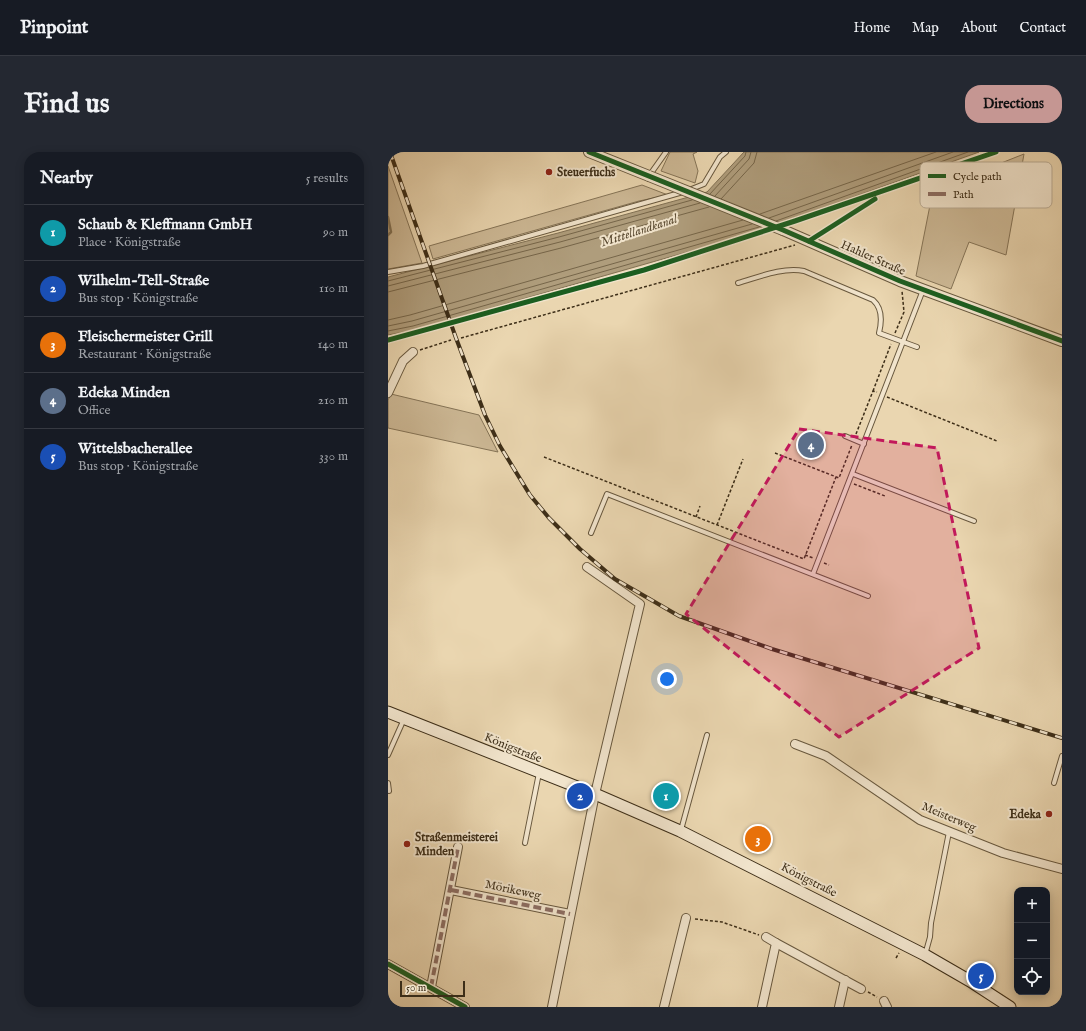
<!DOCTYPE html>
<meta charset="utf-8">
<style>
body{margin:0;font-family:"IM FELL English",serif;background:#242831;color:#f1f3f6}
.controls{position:absolute;right:12px;bottom:12px;display:grid;overflow:hidden;border-radius:8px;box-shadow:0 2px 10px #0003}
.controls button{width:36px;height:36px;display:grid;place-items:center;padding:0;border:0;border-bottom:1px solid #363941;background:#171b24;color:#f1f3f6;font:20px sans-serif}
.scale{position:absolute;left:12px;bottom:10px;width:65px;box-sizing:border-box;padding-left:4px;border:2px solid #3d2e18;border-top:0;font-size:11px;line-height:14px;white-space:nowrap;color:#3d2e18;-webkit-text-stroke:3px #f1e4cc;paint-order:stroke}
.you{position:absolute;left:279px;top:527px;width:14px;height:14px;margin:-10px;border:3px solid #fff;border-radius:50%;background:#1a73e8;box-shadow:0 0 0 6px #1a73e833}
.badge{display:grid;place-items:center;width:26px;height:26px;border-radius:50%;background:#c59692;color:#fff;font-size:13px;font-weight:700}
.pin{position:absolute;translate:-50% -50%;border:2px solid #fff;box-shadow:0 1px 4px #0006}
.list{margin:0;padding:0;list-style:none}
h2{display:flex;justify-content:space-between;align-items:center;height:52px;margin:0;padding:0 16px;font-size:17px}
h2 small{font-size:13px;font-weight:400;color:#9ea1a6}
.list li{display:grid;grid-template-columns:26px 1fr auto;gap:12px;align-items:center;box-sizing:border-box;height:56px;padding:0 16px;border-top:1px solid #363941}
.list b{display:block;font-size:15px;white-space:nowrap}
.list p{margin:0;font-size:13px;white-space:nowrap;color:#9ea1a6}
.list em{font-size:13px;font-style:normal;color:#9ea1a6}
.icon{flex:none;width:22px;height:22px;fill:none;stroke:currentColor;stroke-width:2;stroke-linecap:round;stroke-linejoin:round}
.map{position:relative;flex:none;width:674px;height:855px;overflow:hidden;border-radius:16px}
header{display:flex;align-items:center;gap:24px;box-sizing:border-box;height:56px;padding:0 20px;background:#171b24;border-bottom:1px solid #363941}
header strong{font-size:19px}
nav{display:flex;gap:22px;margin-inline-start:auto;font-size:14px}
.intro{display:flex;align-items:center;justify-content:space-between;box-sizing:border-box;height:96px;padding:0 24px}
h1{margin:0;font-size:28px}
.button{padding:10px 18px;border-radius:16px;background:#c59692;color:#111;font-size:14px;font-weight:700}
main{display:flex;gap:24px;padding:0 24px}
aside{flex:1;background:#171b24;border-radius:16px;box-shadow:0 2px 10px #0003}
.map>svg:first-child{display:block}
</style>
<header>
<strong>Pinpoint</strong>
<nav><a>Home</a><a>Map</a><a>About</a><a>Contact</a></nav>
</header>
<div class="intro"><h1>Find us</h1><a class="button">Directions</a></div>
<main>
<aside>
<h2>Nearby<small>5 results</small></h2>
<ul class="list">
<li><span class="badge" style="background:#0f9aa8">1</span><div><b>Schaub &amp; Kleffmann GmbH</b><p>Place · Königstraße</p></div><em>90 m</em></li>
<li><span class="badge" style="background:#1a4fb4">2</span><div><b>Wilhelm-Tell-Straße</b><p>Bus stop · Königstraße</p></div><em>110 m</em></li>
<li><span class="badge" style="background:#e8710a">3</span><div><b>Fleischermeister Grill</b><p>Restaurant · Königstraße</p></div><em>140 m</em></li>
<li><span class="badge" style="background:#5c6f8a">4</span><div><b>Edeka Minden</b><p>Office</p></div><em>210 m</em></li>
<li><span class="badge" style="background:#1a4fb4">5</span><div><b>Wittelsbacherallee</b><p>Bus stop · Königstraße</p></div><em>330 m</em></li>
</ul>
</aside>
<div class="map">
<svg width="674" height="855" viewBox="0 0 674 855">
<rect width="100%" height="100%" fill="#ead6b0"/>
<filter id="stains"><feTurbulence type="fractalNoise" baseFrequency=".005" numOctaves="4"/><feColorMatrix values="0 0 0 0 .2 0 0 0 0 .09 0 0 0 0 .02 0 0 0 .5 -.17"/></filter>
<radialGradient id="worn" r=".72"><stop offset=".6" stop-color="#630" stop-opacity="0"/><stop offset="1" stop-color="#630" stop-opacity=".3"/></radialGradient>
<g fill="#cdb996" stroke="#857457">
<polygon points="282,0 309,0 305,2 310,19 307,31 273,19"/>
<polygon points="636,2 618,103 581,90 563,137 528,124 545,38"/>
<polygon points="0,14 34,111 0,117"/>
<polygon points="254,33 280,43 251,49 45,107 41,94"/>
<polygon points="3,242 91,263 110,300 0,276 0,248"/>
</g>
<polygon fill="#af9d7c" stroke="#817154" points="356,0 591,0 359,83 26,178 0,183 0,125 170,81 319,40"/>
<g fill="none" stroke-linecap="round" stroke-linejoin="round">
<g stroke="#76664a" stroke-width="1">
<polyline points="322,42 357,4 358,0"/>
<polyline points="327,44 361,7 363,0"/>
<polyline points="333,47 366,11 369,0"/>
<polyline points="372,62 548,0"/>
<polyline points="381,66 565,0"/>
<polyline points="388,69 580,0"/>
<polyline points="0,129 171,85 304,48"/>
<polyline points="0,134 172,90 312,51"/>
<polyline points="0,140 173,96 321,55"/>
<polyline points="0,168 22,163 355,68"/>
<polyline points="0,174 24,169 364,72"/>
<polyline points="0,179 25,174 371,75"/>
</g>
<polyline stroke="#817154" stroke-width="2.5" points="0,65 3,80 0,83"/>
<g stroke="#68583e" stroke-width="6">
<g id="service">
<polyline points="261,24 278,0"/>
<polyline points="301,38 316,32 332,5 338,0"/>
<polyline points="0,120 35,114 295,40"/>
<path d="M 350,131 C 371,125 394,115 416,119 L 485,148 C 494,156 494,169 491,181 L 529,195"/>
<polyline points="457,284 476,292"/>
<polyline points="465,322 586,369"/>
<polyline points="203,381 219,342 480,444"/>
<polyline points="425,422 535,138"/>
<polyline points="0,603 16,567"/>
<polyline points="0,631 1,639"/>
<polyline points="666,631 674,604"/>
<polyline points="293,678 319,583"/>
<polyline points="137,691 151,621"/>
<polyline points="537,803 542,785 543,771 561,680"/>
</g>
</g>
<g stroke="#68583e" stroke-width="10">
<g id="minor">
<polyline points="0,241 15,209 25,200"/>
<polyline points="407,592 438,604 532,668 615,701 674,717"/>
<polyline points="63,738 182,762"/>
<polyline points="388,791 473,837"/>
<polyline points="0,812 77,855"/>
<polyline points="43,835 70,695"/>
<polyline points="496,849 499,855"/>
<polyline points="164,855 207,642 252,452 199,415"/>
<polyline points="276,855 298,766"/>
<polyline points="374,855 388,791 378,785"/>
<polyline points="451,855 457,828"/>
</g>
</g>
<g stroke="#68583e" stroke-width="12">
<g id="tertiary">
<polyline points="201,0 261,24"/>
<polyline points="395,78 512,129 674,189"/>
</g>
</g>
<g stroke="#3d2e18" stroke-width="13">
<polyline id="secondary" points="0,560 207,642 292,679 537,803 582,829 622,855"/>
</g>
<g stroke="#3d2e18" stroke-width="1.5" stroke-dasharray="3 2" stroke-linecap="butt">
<polyline points="507,181 516,160 514,139"/>
<polyline points="73,186 407,93"/>
<polyline points="32,198 63,188"/>
<polyline points="485,239 503,192"/>
<polyline points="499,245 609,289"/>
<polyline points="468,282 485,239 489,240"/>
<polyline points="387,301 451,326 464,293"/>
<polyline points="156,305 416,407 448,325"/>
<polyline points="466,332 497,344"/>
<polyline points="308,365 312,354"/>
<polyline points="329,373 355,307"/>
<polyline points="417,403 425,406"/>
<polyline points="436,411 441,413"/>
<polyline points="307,767 334,770 371,783"/>
<polyline points="508,806 511,801"/>
<polyline points="480,840 489,845"/>
</g>
<use href="#service" stroke="#f1e4cc" stroke-width="4"/>
<use href="#minor" stroke="#f1e4cc" stroke-width="8"/>
<use href="#tertiary" stroke="#f1e4cc" stroke-width="10"/>
<use href="#secondary" stroke="#f1e4cc" stroke-width="11"/>
<g stroke="#3d2e18" stroke-width="4">
<polyline id="rail" points="2,0 68,186 97,263 112,294 142,343 161,366 192,397 227,427 291,464 384,497 674,586"/>
</g>
<use href="#rail" stroke="#f1e4cc" stroke-width="2.5" stroke-dasharray="8" stroke-linecap="butt"/>
<g stroke="#68583e" stroke-width="12" stroke-linecap="butt">
<polyline id="tertiary-bridge" points="261,24 395,78"/>
</g>
<use href="#tertiary-bridge" stroke="#f1e4cc" stroke-width="10"/>
<g stroke="#8d6e63" stroke-width="4" stroke-dasharray="8 4" stroke-linecap="butt">
<polyline points="63,738 182,762"/>
<polyline points="43,835 70,695"/>
</g>
<g stroke="#f1e4cc" stroke-width="8">
<g id="cycleway">
<polyline points="201,0 395,78 512,129 674,189"/>
<polyline points="421,89 487,47"/>
<polyline points="0,188 256,118 407,69 608,0"/>
<polyline points="0,812 77,855"/>
</g>
</g>
<use href="#cycleway" stroke="#1b5e20" stroke-width="5"/>
</g>
<path fill="#c2185b" fill-opacity="0.2" stroke="#c2185b" stroke-width="3" stroke-dasharray="8 5" stroke-linejoin="round" d="M 411,277 L 549,296 L 591,496 L 451,585 L 298,462 Z"/>
<g fill="#8f2418" stroke="#f1e4cc" stroke-width="1.5">
<circle cx="161" cy="20" r="4"/>
<circle cx="661" cy="662" r="4"/>
<circle cx="19" cy="692" r="4"/>
</g>
<g text-anchor="middle" dominant-baseline="central" stroke-width="4" stroke-linejoin="round" paint-order="stroke">
<g font-size="12" font-weight="bold" fill="#3d2e18" stroke="#f1e4cc" text-anchor="start">
<text x="169" y="20">Steuerfuchs</text>
<text x="653" y="662" text-anchor="end">Edeka</text>
<text x="27" y="685">Straßenmeisterei<tspan x="27" dy="14">Minden</tspan></text>
</g>
<g font-size="12" fill="#3d2e18" stroke="#f1e4cc">
<text transform="translate(485 106) rotate(24)">Hahler Straße</text>
<text transform="translate(125 596) rotate(22)">Königstraße</text>
<text transform="translate(561 665) rotate(23)">Meisterweg</text>
<text transform="translate(421 728) rotate(27)">Königstraße</text>
<text transform="translate(125 738) rotate(12)">Mörikeweg</text>
</g>
<g font-size="13" font-style="italic" fill="#5a4a31" stroke="#f1e4cc">
<text transform="translate(251 79) rotate(-18)">Mittellandkanal</text>
</g>
</g>
<rect x="532" y="10" width="132" height="46" rx="6" fill="#f1e4cc" stroke="#bbad96" stroke-width="1"/>
<rect x="540" y="22" width="18" height="4" fill="#1b5e20"/>
<rect x="540" y="40" width="18" height="4" fill="#8d6e63"/>
<g font-size="11" fill="#3d2e18">
<text x="565" y="28">Cycle path</text>
<text x="565" y="46">Path</text>
</g>
<rect width="100%" height="100%" filter="url(#stains)"/>
<rect width="100%" height="100%" fill="url(#worn)"/>
</svg>
<div class="controls">
<button>+</button>
<button>−</button>
<button><svg class="icon" aria-label="locate" viewBox="0 0 24 24"><circle cx="12" cy="12" r="6"/><path d="M12 2v4M12 18v4M2 12h4M18 12h4"/></svg></button>
</div>
<div class="scale">50 m</div>
<div class="you"></div>
<div class="pin badge" style="left:278px;top:644px;background:#0f9aa8">1</div>
<div class="pin badge" style="left:192px;top:644px;background:#1a4fb4">2</div>
<div class="pin badge" style="left:370px;top:687px;background:#e8710a">3</div>
<div class="pin badge" style="left:423px;top:293px;background:#5c6f8a">4</div>
<div class="pin badge" style="left:593px;top:824px;background:#1a4fb4">5</div>
</div>
</main>
